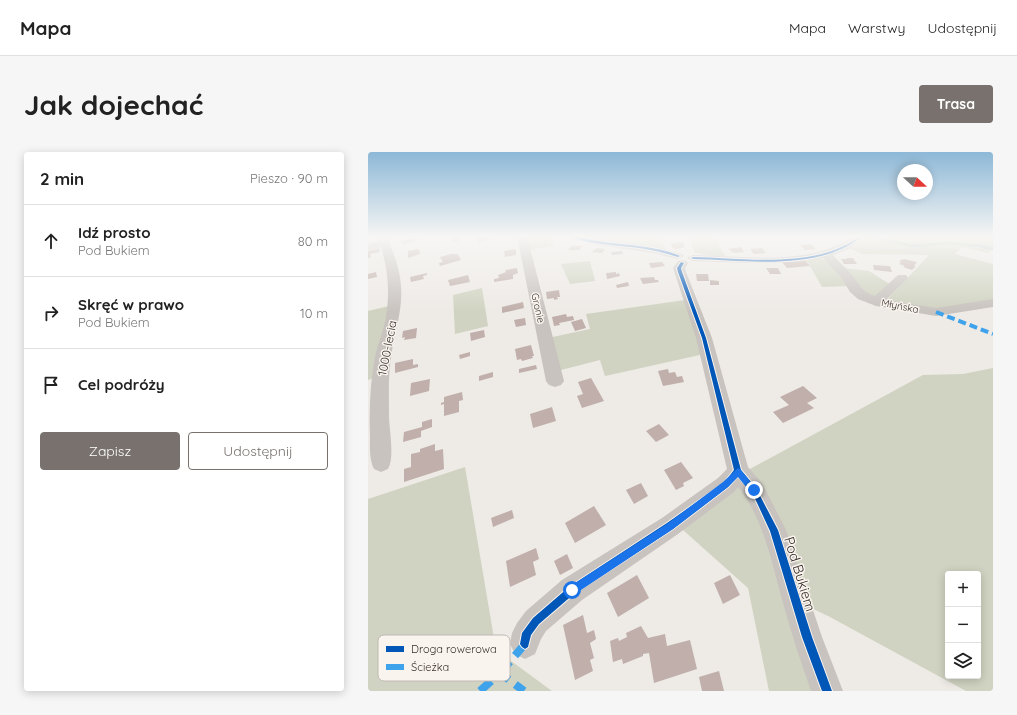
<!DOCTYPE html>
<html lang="pl">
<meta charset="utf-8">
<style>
body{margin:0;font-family:Quicksand,sans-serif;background:#f6f6f6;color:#222}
.controls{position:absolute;right:12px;bottom:12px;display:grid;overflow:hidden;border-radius:4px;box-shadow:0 2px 10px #0003}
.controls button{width:36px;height:36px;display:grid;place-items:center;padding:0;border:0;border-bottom:1px solid #e0e0e0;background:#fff;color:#222;font:20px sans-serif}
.compass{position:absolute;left:529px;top:12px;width:36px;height:36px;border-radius:50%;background:#fff;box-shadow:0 2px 10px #0003;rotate:111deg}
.stop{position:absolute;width:12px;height:12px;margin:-9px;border:3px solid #1a73e8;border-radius:50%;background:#fff}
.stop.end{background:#1a73e8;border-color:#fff;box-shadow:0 1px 4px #0008}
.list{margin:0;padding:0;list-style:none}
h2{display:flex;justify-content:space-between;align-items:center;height:52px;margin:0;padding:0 16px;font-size:17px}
h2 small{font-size:13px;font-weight:400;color:#767676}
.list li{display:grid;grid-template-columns:26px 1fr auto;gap:12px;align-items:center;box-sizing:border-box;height:72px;padding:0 16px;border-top:1px solid #e0e0e0}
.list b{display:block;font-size:15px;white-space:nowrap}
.list p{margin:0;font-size:13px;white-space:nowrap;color:#767676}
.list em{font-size:13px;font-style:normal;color:#767676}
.actions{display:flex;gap:8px;padding:12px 16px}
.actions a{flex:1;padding:9px 0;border:1px solid #78716d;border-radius:4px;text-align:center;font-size:14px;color:#78716d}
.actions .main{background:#78716d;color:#fff}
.icon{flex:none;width:22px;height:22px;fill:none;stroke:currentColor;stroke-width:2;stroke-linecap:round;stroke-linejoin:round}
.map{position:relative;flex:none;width:625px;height:539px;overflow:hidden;border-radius:4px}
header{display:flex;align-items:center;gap:24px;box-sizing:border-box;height:56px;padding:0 20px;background:#fff;border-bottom:1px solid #e0e0e0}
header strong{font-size:19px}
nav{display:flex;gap:22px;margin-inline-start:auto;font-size:14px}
.intro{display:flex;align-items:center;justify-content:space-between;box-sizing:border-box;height:96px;padding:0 24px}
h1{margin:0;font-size:28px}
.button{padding:10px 18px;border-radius:4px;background:#78716d;color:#fff;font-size:14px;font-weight:700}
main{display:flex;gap:24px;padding:0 24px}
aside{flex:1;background:#fff;border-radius:4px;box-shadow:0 2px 10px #0003}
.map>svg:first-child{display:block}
</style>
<header>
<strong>Mapa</strong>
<nav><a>Mapa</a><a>Warstwy</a><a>Udostępnij</a></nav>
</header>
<div class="intro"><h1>Jak dojechać</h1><a class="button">Trasa</a></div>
<main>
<aside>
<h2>2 min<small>Pieszo · 90 m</small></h2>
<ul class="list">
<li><svg class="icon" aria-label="ahead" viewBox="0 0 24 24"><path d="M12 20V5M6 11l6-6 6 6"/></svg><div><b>Idź prosto</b><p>Pod Bukiem</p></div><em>80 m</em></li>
<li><svg class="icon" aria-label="right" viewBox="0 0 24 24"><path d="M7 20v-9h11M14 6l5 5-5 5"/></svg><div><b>Skręć w prawo</b><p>Pod Bukiem</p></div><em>10 m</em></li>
<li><svg class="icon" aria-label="arrive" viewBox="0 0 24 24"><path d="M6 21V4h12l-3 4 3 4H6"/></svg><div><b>Cel podróży</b></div></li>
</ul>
<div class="actions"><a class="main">Zapisz</a><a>Udostępnij</a></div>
</aside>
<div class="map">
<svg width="625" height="539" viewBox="0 0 625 539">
<rect width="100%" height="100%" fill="#eeeae6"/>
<g fill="#d0d3c1" fill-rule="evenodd">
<polygon points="156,84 182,84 186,94 159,98"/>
<polygon points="239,84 292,84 298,98 237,90"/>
<polygon points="321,84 344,84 359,106 327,101"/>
<polygon points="498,84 625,84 625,99 623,98 620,101 594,95 587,102 625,112 625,149 566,159 516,151 561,103 494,102 481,96 491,91"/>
<polygon points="451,106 462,110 482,134 454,135 438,107"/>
<polygon points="222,109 227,129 202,132 193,112"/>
<polygon points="475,116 501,119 523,133 511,144 500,144"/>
<polygon points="114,136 120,174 87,182 85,143"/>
<polygon points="317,148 336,202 237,224 232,208 189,219 180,186 222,177 218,162"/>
<polygon points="21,154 6,226 0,228 0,159"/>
<path d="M 625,216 L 625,539 L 598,539 L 462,465 L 416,443 L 451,539 L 401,539 L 380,436 L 315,378 L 380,318 L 555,223 L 595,222 ZM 580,422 L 610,422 L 610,524 L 580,524 Z"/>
<polygon points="97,315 128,498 184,539 0,539 0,347"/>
</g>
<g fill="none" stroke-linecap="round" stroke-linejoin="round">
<polyline stroke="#a4bfbe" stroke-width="2.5" points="500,84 545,94 580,91 612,94 625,97"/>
</g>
<g fill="#c0afaa">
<polygon points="83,84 91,84 91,89 83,90"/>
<polygon points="119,84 121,88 110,90 109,85"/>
<polygon points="48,86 49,89 35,92 34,89"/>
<polygon points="315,90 317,95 308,97 305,96 303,91"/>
<polygon points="443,92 448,97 437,98 432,93"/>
<polygon points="203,94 214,94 211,98 200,98"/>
<polygon points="373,95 376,100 366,101 360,97"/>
<polygon points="11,96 12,100 2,102 3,105 0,106 0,99"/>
<polygon points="229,96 236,97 237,98 234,101 224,100"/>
<polygon points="394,96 398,101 386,102 382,97"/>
<polygon points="51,97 52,102 40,106 40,99"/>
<polygon points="148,97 148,103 137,105 136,99"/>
<polygon points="254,99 255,102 244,103 243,100"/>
<polygon points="83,102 90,102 93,108 72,114 71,111 75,110 72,105"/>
<polygon points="478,106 485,106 489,112 476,112 473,107 479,107"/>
<polygon points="536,107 549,110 546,114 548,114 544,118 535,115 537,114 531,112 533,110 531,109"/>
<polygon points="437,108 442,114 419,116 414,110"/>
<polygon points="294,110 297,114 283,116 281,111"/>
<polygon points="505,113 522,114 524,120 506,118"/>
<polygon points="149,116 150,121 145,123 145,127 126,130 126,127 131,126 130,123 138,120 137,118"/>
<polygon points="398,116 410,116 413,122 402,122"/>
<polygon points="8,120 9,125 0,127 0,122"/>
<polygon points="248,120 248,122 251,121 252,124 239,127 238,121"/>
<polygon points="59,121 59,123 55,124 56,127 43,130 42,125"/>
<polygon points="328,122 340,122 341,129 329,129"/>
<polygon points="100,123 102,130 82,134 80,128"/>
<polygon points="286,125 287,128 290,128 291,130 275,132 272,126"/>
<polygon points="342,128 351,129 351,133 342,133"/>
<polygon points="260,130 261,134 249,136 248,133"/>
<polygon points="191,138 192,145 189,145 190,147 186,148 186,146 179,147 178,140"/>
<polygon points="155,150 156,156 134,161 134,155"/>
<polygon points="198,162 199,165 205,164 206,168 191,171 192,173 186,174 184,165"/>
<polygon points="157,166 158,173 148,175 146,168"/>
<polygon points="214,167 218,176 207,179 203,170"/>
<polygon points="49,176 48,186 36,188 37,185 34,186 35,179"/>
<polygon points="116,178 117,185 103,189 102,181"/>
<polygon points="163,193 166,204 164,204 165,206 154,209 153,207 149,208 147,197"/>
<polygon points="102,200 102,204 92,207 91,203"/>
<polygon points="45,207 45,213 50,212 50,215 27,221 27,211"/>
<polygon points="168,213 169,217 151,221 151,217"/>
<polygon points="300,217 301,221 307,220 309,225 314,224 316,230 295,234 290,219"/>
<polygon points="125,220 125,225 111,229 111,224"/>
<polygon points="223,226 236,249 214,256 209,244 215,242 210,230"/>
<polygon points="62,227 61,239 42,244 43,231"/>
<polygon points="435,234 449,246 439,251 446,256 415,271 405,260 421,253 412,245"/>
<polygon points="94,240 95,248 91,249 91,260 76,264 76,252 73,253 73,251 76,250 76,245"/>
<polygon points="184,255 188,269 165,276 162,262"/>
<polygon points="64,267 64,275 53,279 53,285 35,290 36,280 54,275 54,270"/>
<polygon points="291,272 301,283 288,290 278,279"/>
<polygon points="67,292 67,299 75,297 76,317 36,330 36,317 43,315 43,302 52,300 52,297"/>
<polygon points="313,310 325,326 315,331 316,334 308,338 296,318"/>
<polygon points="273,331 280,344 266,352 258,338"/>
<polygon points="226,354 238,373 207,391 197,371"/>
<polygon points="144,358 146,366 125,375 123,366"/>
<polygon points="168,396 171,407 165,410 168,423 142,435 138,409"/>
<polygon points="199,402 205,416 192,423 186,409"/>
<polygon points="269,423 281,446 250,465 239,441"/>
<polygon points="362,423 372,443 355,452 346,431"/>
<polygon points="215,463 219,481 226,478 228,487 222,491 226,506 222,508 225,519 207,528 195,473"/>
<polygon points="273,474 280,486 297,482 299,494 322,488 329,517 286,531 281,501 275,502 275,504 255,512 254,507 245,510 242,489 250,486 251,489 259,485 258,481"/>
<polygon points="351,519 356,539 334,539 331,525"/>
</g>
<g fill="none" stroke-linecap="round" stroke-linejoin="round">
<g fill="#c8c3bf" fill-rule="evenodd">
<path d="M 9,84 L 19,84 C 25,100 32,116 33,134 C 35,159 26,181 23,206 C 20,225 21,244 21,263 C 21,278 27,305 20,317 L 13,320 L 6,317 C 1,307 2,295 2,284 C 1,259 2,231 7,205 C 10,191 16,178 18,164 C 22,140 20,118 13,95 L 0,98 L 0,92 L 11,89 Z"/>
<polygon points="149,84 159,84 196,229 193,233 187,235 181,233 178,229"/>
<polygon points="197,84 214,84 285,94 314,102 316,104 310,107 285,101 229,93 198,86"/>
<path d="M 486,84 L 498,84 L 481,97 L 465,103 C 470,109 476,114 481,120 C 491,130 491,139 507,144 L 530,123 L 538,123 L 540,126 L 518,148 L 568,156 L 625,147 L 625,155 L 568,164 L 508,154 L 490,147 L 482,140 L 473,125 L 455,106 C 412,114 369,110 325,109 L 319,106 L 325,103 C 378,104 440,115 486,84 Z"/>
<path d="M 314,108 L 318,109 L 320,111 L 317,116 L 318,120 L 344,186 L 380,315 L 394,331 L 418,378 L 454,485 L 475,539 L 443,539 C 433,510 423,481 415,451 C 404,412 396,367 370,335 L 366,340 L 310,382 L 214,448 L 178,479 L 173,487 L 167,502 L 157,507 L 147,502 L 142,492 L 144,481 L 149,471 L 158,459 L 194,428 L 294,366 L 350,326 L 359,317 L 328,186 L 305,116 L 310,109 Z"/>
</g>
<polyline stroke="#3fa3eb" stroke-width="4" stroke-dasharray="8 4" stroke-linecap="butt" points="568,160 625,182"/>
<g stroke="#3fa3eb" stroke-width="8" stroke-dasharray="15 8" stroke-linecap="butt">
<polyline points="132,521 157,492"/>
<polyline points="112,539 132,521 156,539"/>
</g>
<g stroke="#faf4ef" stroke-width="2">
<g id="cycleway">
<path d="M 200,84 C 211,84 221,88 231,89 C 254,93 292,94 312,104 L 310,105 C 297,101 284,98 271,96 C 249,93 221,93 200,84 Z"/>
<path d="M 491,84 L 495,84 C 451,120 378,108 325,107 L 323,106 L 325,105 C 370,106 434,115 475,94 C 481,92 486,88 491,84 Z"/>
<polygon points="313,110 316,111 313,116 314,120 338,186 373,318 388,336 410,378 444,485 464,539 454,539 434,485 402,379 384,340 370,324 360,335 305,377 207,441 171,472 163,483 160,495 157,497 154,495 152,492 154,481 165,466 201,435 299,371 356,331 366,318 334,186 310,120 309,116"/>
</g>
</g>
<use href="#cycleway" fill="#0057b8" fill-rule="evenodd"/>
</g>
<linearGradient id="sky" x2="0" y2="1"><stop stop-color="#8db8d7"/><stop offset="0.53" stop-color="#f7f6f4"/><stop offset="1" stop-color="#f7f6f4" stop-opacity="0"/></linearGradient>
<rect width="625" height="160" fill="url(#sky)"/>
<polygon fill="#1a73e8" points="370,316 372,317 388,336 388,341 383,341 370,325 360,335 305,377 207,442 204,443 201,442 199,438 201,435 299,372 355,330"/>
<g text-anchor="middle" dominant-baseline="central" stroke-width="3" stroke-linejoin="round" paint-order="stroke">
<g font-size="10" fill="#39302c" stroke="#faf4ef">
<text transform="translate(532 154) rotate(11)">Młyńska</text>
<text transform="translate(170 156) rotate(77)">Gronie</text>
</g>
<g font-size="12" fill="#39302c" stroke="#faf4ef">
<text transform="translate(19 196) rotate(-79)">1000-lecia</text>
</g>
<g font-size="14" fill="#39302c" stroke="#faf4ef">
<text transform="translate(432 422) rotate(73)">Pod Bukiem</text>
</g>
</g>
<rect x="10" y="483" width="132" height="46" rx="6" fill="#faf4ef" stroke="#c0b9b4" stroke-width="1"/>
<rect x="18" y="494" width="18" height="6" fill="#0057b8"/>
<rect x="18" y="512" width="18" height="6" fill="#3fa3eb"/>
<g font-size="11" fill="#39302c">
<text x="43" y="501">Droga rowerowa</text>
<text x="43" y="519">Ścieżka</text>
</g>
</svg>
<div class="controls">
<button>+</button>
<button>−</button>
<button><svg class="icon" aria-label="layers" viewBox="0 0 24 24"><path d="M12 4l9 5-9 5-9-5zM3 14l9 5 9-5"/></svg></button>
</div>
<svg class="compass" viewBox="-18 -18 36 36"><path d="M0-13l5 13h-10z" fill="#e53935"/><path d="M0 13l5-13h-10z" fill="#767676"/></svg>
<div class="stop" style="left:204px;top:438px"></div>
<div class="stop end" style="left:386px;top:338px"></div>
</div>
</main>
